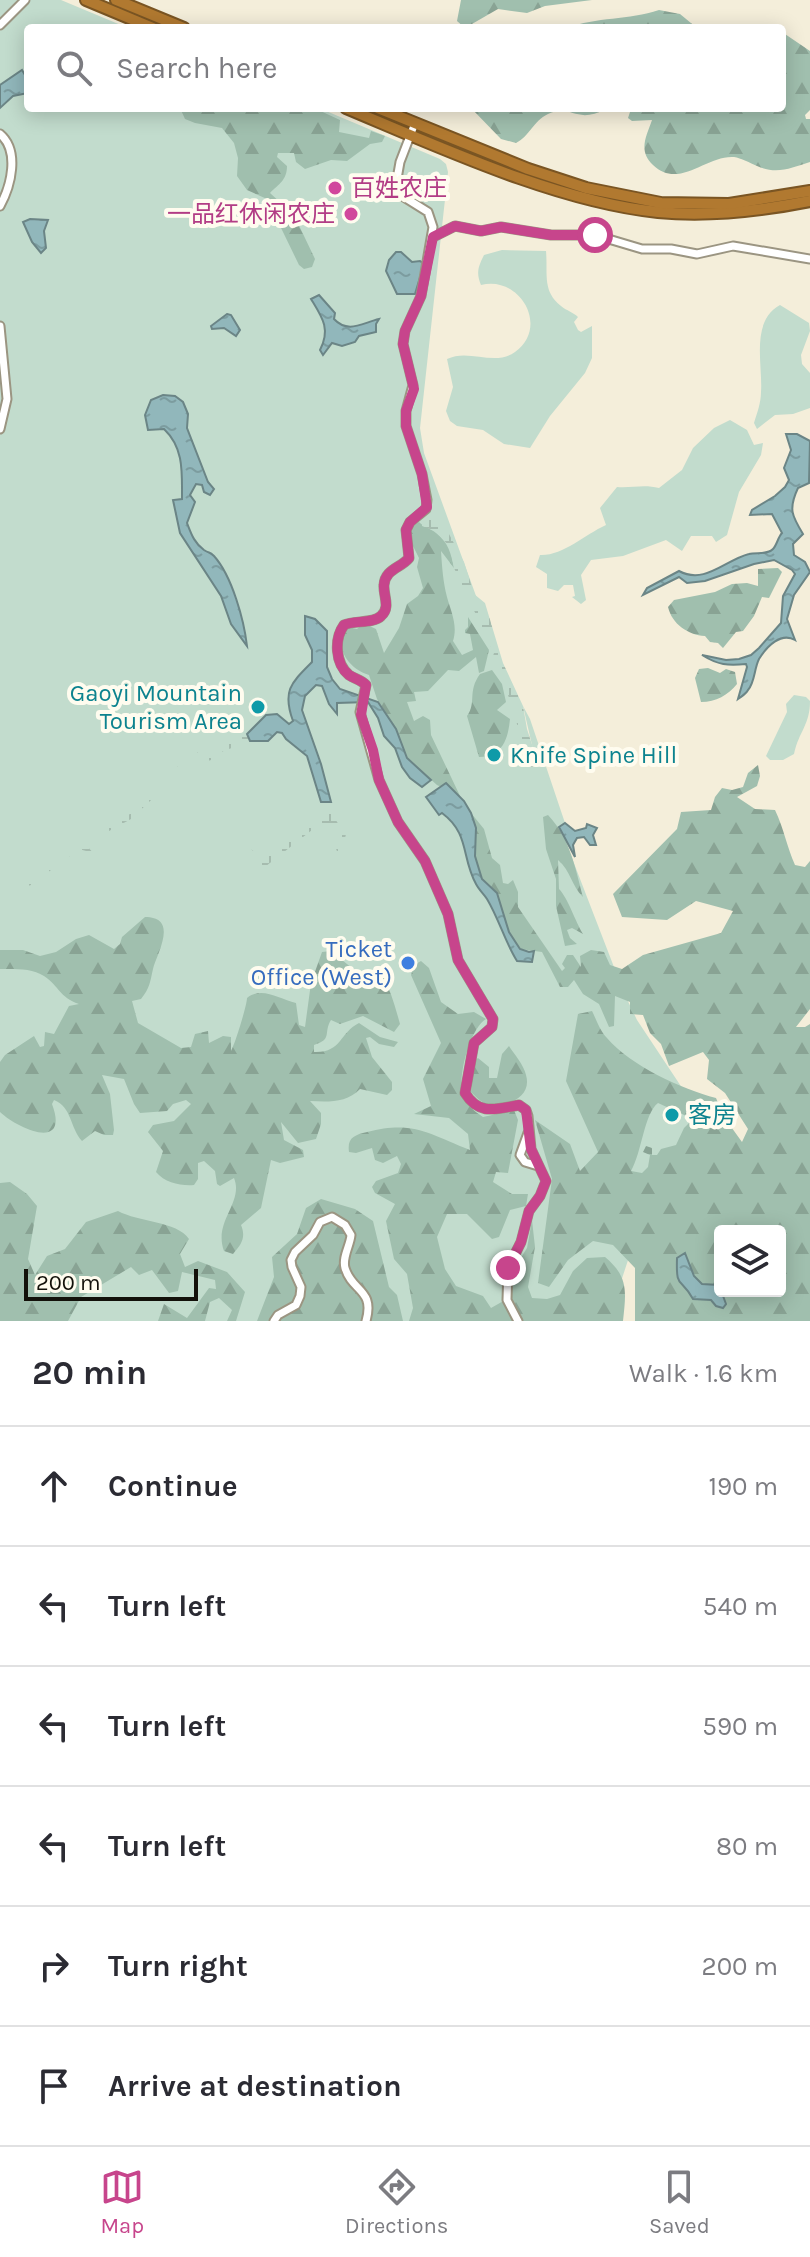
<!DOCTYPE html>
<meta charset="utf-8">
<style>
body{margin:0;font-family:Karla,"Noto Sans SC",sans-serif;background:#f7f7f7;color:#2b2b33}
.controls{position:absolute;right:24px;bottom:24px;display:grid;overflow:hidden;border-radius:8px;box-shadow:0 4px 20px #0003}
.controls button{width:72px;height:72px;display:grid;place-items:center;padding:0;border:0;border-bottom:2px solid #e1e1e2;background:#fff;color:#2b2b33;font:40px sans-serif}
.scale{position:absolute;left:24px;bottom:20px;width:174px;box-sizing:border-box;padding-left:8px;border:4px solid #13110a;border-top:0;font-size:22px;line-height:28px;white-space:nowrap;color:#13110a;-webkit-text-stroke:6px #fffcef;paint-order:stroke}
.stop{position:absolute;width:24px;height:24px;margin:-18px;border:6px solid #c7458c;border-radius:50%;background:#fff}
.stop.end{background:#c7458c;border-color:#fff;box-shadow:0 2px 8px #0008}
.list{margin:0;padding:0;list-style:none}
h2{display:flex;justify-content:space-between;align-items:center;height:104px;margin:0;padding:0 32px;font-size:34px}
h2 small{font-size:26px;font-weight:400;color:#7c7c81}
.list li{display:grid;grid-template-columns:52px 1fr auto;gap:24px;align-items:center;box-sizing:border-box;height:120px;padding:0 32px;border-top:2px solid #e1e1e2}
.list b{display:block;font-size:30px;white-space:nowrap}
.list em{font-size:26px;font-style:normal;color:#7c7c81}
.icon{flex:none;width:44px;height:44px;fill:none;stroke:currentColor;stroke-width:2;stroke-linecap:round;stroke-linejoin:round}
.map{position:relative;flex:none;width:810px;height:1321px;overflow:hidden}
.search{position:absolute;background:#fff;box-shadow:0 4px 20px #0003;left:24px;right:24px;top:24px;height:88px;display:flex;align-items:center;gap:20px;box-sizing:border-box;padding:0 28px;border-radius:8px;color:#7c7c81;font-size:30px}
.sheet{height:824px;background:#fff}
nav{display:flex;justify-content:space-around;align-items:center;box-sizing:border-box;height:112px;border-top:2px solid #e1e1e2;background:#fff;font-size:22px;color:#7c7c81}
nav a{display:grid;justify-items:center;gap:4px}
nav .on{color:#c7458c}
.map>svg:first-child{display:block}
</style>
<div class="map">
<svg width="810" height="1321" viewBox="0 0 810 1321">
<defs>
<pattern id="forest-firs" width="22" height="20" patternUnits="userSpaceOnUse" patternTransform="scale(2)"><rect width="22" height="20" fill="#a0bfae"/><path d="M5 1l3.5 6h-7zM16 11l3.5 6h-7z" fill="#89a394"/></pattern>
<pattern id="wetland-marsh" width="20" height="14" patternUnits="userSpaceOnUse" patternTransform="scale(2)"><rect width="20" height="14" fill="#c2dccd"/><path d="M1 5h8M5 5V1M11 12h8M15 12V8" fill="none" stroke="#a6bcaf"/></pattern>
<pattern id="water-ripples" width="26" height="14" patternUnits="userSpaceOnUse" patternTransform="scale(2)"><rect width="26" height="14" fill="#91b7bb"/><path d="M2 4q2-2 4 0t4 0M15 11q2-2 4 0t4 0" fill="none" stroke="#7c9c9f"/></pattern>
</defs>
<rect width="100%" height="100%" fill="#f4eeda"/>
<g fill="#c2dccd">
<polygon points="0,0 61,0 128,28 28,28 28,108 319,108 440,159 446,164 448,172 420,428 424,453 535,758 523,706 530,719 565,823 560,827 624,993 637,1020 706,1124 658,1169 608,1321 0,1321"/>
<path d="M 502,250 L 546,251 C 548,274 542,291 561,306 C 567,311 573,312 578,317 L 574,322 L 578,330 L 581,332 L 592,326 L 592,358 L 585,373 L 550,416 L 530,448 L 504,444 L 483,430 L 457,426 L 450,421 L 446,411 L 453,387 L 447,359 C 469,348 494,367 515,352 C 550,327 520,275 481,285 C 476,273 478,267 484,255 Z"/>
<path d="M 780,305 L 809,323 L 810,331 L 801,355 L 802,364 L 810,373 L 810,408 L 793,414 L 775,415 L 757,429 L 754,423 C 757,413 761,403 761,392 C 763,366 750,321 780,305 Z"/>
<path d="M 730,420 L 747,430 L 754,445 L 763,443 L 761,455 L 739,492 L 727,535 L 716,542 L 712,536 L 691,536 L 682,551 L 666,540 L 623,556 L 591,560 L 581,575 L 586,600 L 581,604 L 572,597 L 575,596 L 573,585 L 564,585 L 558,591 L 547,588 L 547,574 L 536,567 L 540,555 C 563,556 584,535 606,525 L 600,508 L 617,487 C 633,488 644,484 659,488 L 682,470 L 693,448 L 714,428 Z"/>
<path d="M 794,695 L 806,697 L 810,701 C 810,725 799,731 794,754 L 783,760 L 770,760 L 766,756 L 787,712 L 786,704 Z"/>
</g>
<g fill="url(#forest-firs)" fill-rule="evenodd">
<polygon points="461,0 592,0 545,6 527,13 498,9 465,28 457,21"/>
<path d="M 659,10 L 680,14 L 697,28 L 567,28 C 596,17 629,20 659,10 Z"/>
<path d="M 782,32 L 810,51 L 810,110 L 805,115 L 806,119 L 810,119 L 810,162 C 791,168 777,175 757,166 C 750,163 741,158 734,157 C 706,155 679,190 653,165 C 638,151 646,137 652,120 L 632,121 L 628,118 L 631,109 L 782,108 Z"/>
<path d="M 180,108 L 314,108 L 340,120 L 339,132 L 369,138 L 371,131 L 385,136 L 382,142 L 370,144 L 347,161 L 331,160 L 305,169 L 296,162 L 294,153 L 278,153 L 277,157 L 287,166 C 287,180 279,184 270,193 L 294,215 L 315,259 L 312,267 L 304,269 L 299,265 L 267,199 L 247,190 L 237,176 L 238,158 L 234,143 L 222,128 L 195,123 L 185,119 Z"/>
<path d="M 471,108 L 607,108 C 576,126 572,103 548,114 C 533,121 530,136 516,143 L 501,139 Z"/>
<path d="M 419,522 C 424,527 430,528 436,533 C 448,542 451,553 454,568 L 441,551 C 442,566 443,582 447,597 C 451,612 458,625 453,641 L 462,655 L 473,650 L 470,634 L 465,633 L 465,630 L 468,627 L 468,617 L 489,650 L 484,671 L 479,673 L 476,657 L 459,671 L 448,670 L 428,691 L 414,692 L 416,701 L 407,702 L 414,721 L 423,716 L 430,720 L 431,735 L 461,798 L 446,784 L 441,787 L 437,785 L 407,758 L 396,729 L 377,699 L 369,675 C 349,669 332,647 348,627 L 357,629 L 363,623 L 376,629 L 384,653 L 399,628 L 407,604 L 418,596 L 423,588 L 417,567 L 419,558 L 412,544 L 410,528 Z"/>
<path d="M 778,568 L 782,572 L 769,598 L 762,597 L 754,616 L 743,631 L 736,632 L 723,648 L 718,643 L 710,642 L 705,636 C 688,635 672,624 668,607 L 674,600 L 715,592 L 732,584 L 747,583 L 758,586 L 758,569 Z"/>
<path d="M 708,668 L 720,673 L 726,669 L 735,672 L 737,684 C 728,695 716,702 701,702 L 695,678 L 699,669 Z"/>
<path d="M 492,670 L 502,684 L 506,702 L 497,710 L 510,719 C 508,739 503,756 479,757 L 467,716 C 477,702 467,692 480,674 Z"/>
<path d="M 758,765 L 760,776 L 757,786 L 737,797 L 755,809 L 775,810 C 784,829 787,847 795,865 L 805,867 L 810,861 L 810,1009 L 796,1027 L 805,1027 L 810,1024 L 810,1321 L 635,1321 L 635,1268 L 613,1245 L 593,1241 L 568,1260 L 549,1287 L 538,1283 L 552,1179 L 535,1120 L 570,1144 L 580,1171 L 598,1152 L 566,1081 L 578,1014 L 592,1011 C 596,1019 600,1031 607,1038 C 631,1066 682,1089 716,1098 L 724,1117 L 742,1142 L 748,1129 L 725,1093 L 707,1079 L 709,1060 L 703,1052 L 669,1066 L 661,1044 L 650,1033 L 643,1015 L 630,1014 L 630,1002 L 615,996 L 614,1026 L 609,1027 L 599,1004 L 583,994 L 574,980 L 568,987 L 560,987 L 542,952 L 520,949 L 509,932 L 497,894 L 482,879 L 475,856 L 476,828 L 471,813 L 484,829 L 492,858 L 500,865 L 503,883 L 508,884 L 513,880 L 518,892 L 518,907 L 562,971 L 565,968 L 562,964 L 567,955 L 573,955 L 581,967 L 580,956 L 591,950 L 604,952 L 610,965 L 622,969 L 643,955 L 721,933 L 733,911 L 696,901 L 667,920 L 622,917 L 613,894 L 677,829 L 681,812 L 711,810 L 715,797 L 722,788 L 732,790 L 743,787 L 748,773 ZM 658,1103 L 693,1119 L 684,1128 L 676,1145 L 661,1149 L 657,1155 L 652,1155 L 652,1148 L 646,1146 L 643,1152 L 650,1155 L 648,1167 L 642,1173 L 631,1171 C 642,1152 644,1114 658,1103 ZM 720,1231 L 780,1231 L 780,1291 L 720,1291 Z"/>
<path d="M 548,815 C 570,838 575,867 583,897 C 571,885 571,871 558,860 L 559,889 C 568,898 575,921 583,934 L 572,928 L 567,930 L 570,938 L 577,944 L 565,946 L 556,906 L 556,879 L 546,849 L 543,817 Z"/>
<path d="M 145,917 C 180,917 156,955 153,969 C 150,982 150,988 141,999 L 132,1001 L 138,1023 L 181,1048 L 191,1047 L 195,1034 L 208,1031 L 209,1043 L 223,1036 L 231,1037 L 231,1051 C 235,1044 247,1005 247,998 C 262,986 279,999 296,1003 L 299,1025 L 305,1027 L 311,983 L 322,952 L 331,951 L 358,973 L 381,972 C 390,988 395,1006 400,1024 L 394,1032 L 363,1016 L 340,1024 L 331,1020 C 323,1033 333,1039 314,1045 L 314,1052 C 342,1053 339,1033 359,1023 L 380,1037 L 398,1042 L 394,1047 L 379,1044 L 370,1037 L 366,1038 L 372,1057 L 392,1082 L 392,1090 L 387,1095 L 360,1089 C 347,1103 328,1102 310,1101 L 321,1113 L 321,1124 L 316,1139 L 298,1143 L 281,1122 L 284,1140 L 303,1150 L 304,1157 L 280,1163 L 271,1160 L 261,1208 L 241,1225 C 246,1237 242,1244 233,1254 L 224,1251 C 213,1221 244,1203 234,1178 L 220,1186 L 217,1184 L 215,1171 L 204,1161 L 198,1163 L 198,1179 L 194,1185 C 181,1186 165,1183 156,1172 L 163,1151 L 148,1132 L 153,1125 L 174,1121 L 191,1104 L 186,1100 L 173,1104 L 167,1111 L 140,1113 L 134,1104 L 124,1079 L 102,1075 L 110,1094 L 114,1130 L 113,1135 L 104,1135 L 95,1131 L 82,1141 C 70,1128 72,1107 54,1100 L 52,1104 C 70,1152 18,1129 0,1112 L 0,1062 L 5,1055 L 34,1036 L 40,1047 L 44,1046 L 45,1032 L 54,1034 L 69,1006 L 79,1004 C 59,997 60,987 44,976 C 32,968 14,969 0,969 L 0,950 L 23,950 L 40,956 L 56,952 L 76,939 L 89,935 L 114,949 L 120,944 L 122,937 Z"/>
<path d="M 421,961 L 429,968 L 441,1002 L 458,1014 L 474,1012 L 486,1019 C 470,1028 457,1078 463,1094 C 467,1106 473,1110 483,1117 L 514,1110 L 518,1120 L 508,1173 L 496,1172 L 493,1182 L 512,1194 L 528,1194 L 526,1206 L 510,1210 L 499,1237 L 492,1239 L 467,1214 L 447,1214 L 437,1237 L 445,1269 L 456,1286 L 483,1296 L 491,1308 L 512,1296 L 512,1272 L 527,1248 L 532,1220 L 535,1247 L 528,1287 L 532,1298 L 547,1299 L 560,1295 L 573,1271 L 587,1258 L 605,1257 C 629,1277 626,1292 623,1321 L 409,1321 L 413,1308 L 407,1274 L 394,1259 L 386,1221 L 395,1204 L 375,1193 L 372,1187 L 376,1181 L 398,1173 L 401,1164 L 397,1156 L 383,1163 L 375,1160 L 372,1148 L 356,1153 L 349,1152 C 347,1138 354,1135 367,1132 C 413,1120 429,1134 470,1150 L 468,1134 L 449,1118 L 414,1114 L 431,1106 L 423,1079 L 441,1043 L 411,975 L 414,965 Z"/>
<path d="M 509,1046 C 514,1054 524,1065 526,1075 C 532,1095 511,1106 493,1105 C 483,1105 477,1098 471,1092 L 474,1061 L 478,1058 L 489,1067 L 489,1078 L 497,1078 L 502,1054 Z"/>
<path d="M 10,1182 L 27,1194 L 37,1206 L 28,1259 L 35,1275 L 47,1256 L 65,1249 L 86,1222 L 118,1211 C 138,1222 177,1221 189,1239 L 180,1254 L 185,1267 L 198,1261 L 227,1272 L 245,1292 L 236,1321 L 227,1321 L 232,1310 L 219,1298 L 210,1302 L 205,1321 L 158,1321 L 164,1304 L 187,1318 L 209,1288 L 216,1289 L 215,1280 L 182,1272 L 178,1291 L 169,1293 L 152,1270 L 139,1275 L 131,1267 L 81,1297 L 68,1321 L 0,1321 L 0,1183 Z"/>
<polygon points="321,1199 355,1209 373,1221 389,1287 397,1295 403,1321 257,1321 274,1277 272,1257 297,1234 306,1208"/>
</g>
<g fill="url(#wetland-marsh)">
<polygon points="430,514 442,521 464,562 474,594 485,603 503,663 523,706 527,729 538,763 532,773 505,685 491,662 494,653 454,568 450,547 435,531 422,526 422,520"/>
<path d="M 247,734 L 250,741 L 221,752 L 214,759 L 184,769 L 131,819 L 89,842 L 86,845 L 96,856 L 99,864 L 86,851 L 79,849 L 31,885 L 0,895 L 0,889 C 20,886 57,867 68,850 L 63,837 L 75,847 C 81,842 87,836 95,832 C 110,824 136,818 139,799 L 145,801 C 179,760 197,748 247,734 Z"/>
<path d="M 326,810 L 332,814 L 346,836 L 341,840 L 341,861 L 332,839 L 327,837 L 321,842 L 319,834 L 312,830 L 252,877 L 260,859 L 251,849 L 258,855 L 267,855 L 274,848 L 278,848 C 289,842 302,833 311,823 C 316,817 318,814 326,810 Z"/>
</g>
<g fill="url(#water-ripples)" stroke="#6b8586" stroke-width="2">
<polygon points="22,70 25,75 28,93 13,96 0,108 0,85"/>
<polygon points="30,219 48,220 44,231 46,248 41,253 32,242 23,222"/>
<polygon points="396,252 401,252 412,262 420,261 424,264 415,294 397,294 386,271 389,260"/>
<path d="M 319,295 L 335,313 L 334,319 C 348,334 362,323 379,319 L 376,324 L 376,332 L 359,336 L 355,342 L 342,346 L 332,343 L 323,355 L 320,350 C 331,329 322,317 311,299 Z"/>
<polygon points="227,314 231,315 240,330 236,336 224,328 212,329 211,326"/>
<path d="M 163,395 L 175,396 L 183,402 L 188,414 L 187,428 L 208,482 L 214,489 L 210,495 L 204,492 L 202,485 L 196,484 L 190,495 L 195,502 L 187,523 C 191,533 194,543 204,550 C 210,554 209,551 214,556 C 232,576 244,620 247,646 L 231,624 L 221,596 L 180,533 L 173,500 L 182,499 C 182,472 184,448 164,429 L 148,430 L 145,415 L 151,400 Z"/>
<path d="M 786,434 L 797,434 L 810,441 L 809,483 L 798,488 C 788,509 792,516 803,534 L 793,544 L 794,555 L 805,562 L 810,572 L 794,595 L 787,619 L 795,640 C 781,632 767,646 759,659 C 754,669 755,682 748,690 C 746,694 742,696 738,699 L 747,667 L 746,664 C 728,666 718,665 702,655 L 726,660 L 739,659 L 751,655 L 759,648 L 781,623 L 783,596 L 795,574 L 792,570 L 774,560 L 754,564 L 705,581 L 687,583 L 679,577 L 643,595 L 647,588 L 679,571 C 705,585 725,560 749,554 C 756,552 768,555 773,549 C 777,545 778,537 782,533 L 772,514 L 750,515 L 752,510 L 775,496 L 785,487 L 789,480 L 784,468 L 791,450 Z"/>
<path d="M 305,616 L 315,619 L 327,631 L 327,667 L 332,679 L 340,689 L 378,702 L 396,729 L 407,758 L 431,780 L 422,787 L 410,778 L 402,767 L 395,748 L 384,736 L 378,718 L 368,702 L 337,703 L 337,714 L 329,704 L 322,686 L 316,685 L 305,696 L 302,710 L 321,764 L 331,802 L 321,802 L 307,756 L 286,739 L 282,733 L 277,732 L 268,741 L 250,741 L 247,734 L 266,715 L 277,714 L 289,724 L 293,721 C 282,691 291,683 312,662 L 312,650 L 305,635 Z"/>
<path d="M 446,783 L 464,801 L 471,813 L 476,828 L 475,856 L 482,879 L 497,893 L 509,932 L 520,949 L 529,952 L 534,951 L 532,962 L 517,961 C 505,942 499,919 487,899 C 484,894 479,890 476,884 C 461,857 470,834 442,813 L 439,815 L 426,797 Z"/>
<polygon points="565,823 575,831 586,828 587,824 597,828 593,835 596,845 590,845 584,837 577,838 573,845 575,857 559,827"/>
<path d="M 685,1253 L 694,1276 L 702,1284 L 719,1285 L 726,1304 L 723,1308 L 716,1306 L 711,1300 L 693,1299 C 680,1276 676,1290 677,1258 Z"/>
</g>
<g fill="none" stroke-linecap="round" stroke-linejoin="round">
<g stroke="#9b9582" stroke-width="11">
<g id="minor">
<polyline points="0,25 25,0"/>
<path d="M 415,123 L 400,162 L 397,179 L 404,197 L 428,212 L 433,227 L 421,296 L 405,331 L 403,344 L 413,385 L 406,411 L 406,426 L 422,474 L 427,500 L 426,509 L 410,522 L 406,530 L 409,558 C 401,568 385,569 384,585 C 383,595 391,607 381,616 C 373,624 354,620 344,625 C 334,639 335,663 349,675 C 355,679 361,680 366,685 L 360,712 L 379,780 L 398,822 L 425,861 L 448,914 L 458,960 L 493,1019 L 492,1027 L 474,1043 L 465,1093 C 479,1116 496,1109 519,1105 L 526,1110 L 528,1116 L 531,1149 L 546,1181 L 540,1196 L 529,1211 L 521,1242 L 508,1268 L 507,1300 L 518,1321"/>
<path d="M 0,134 C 20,151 11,186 0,206"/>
<polyline points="433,237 455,226 481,231 501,227 551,235 595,235 642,249 671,249 697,254 733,246 810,259"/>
<polyline points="0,326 7,399 0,429"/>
<polyline points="528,1133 520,1155 525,1162 538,1166"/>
<path d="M 274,1321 L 278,1315 L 296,1305 L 300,1296 L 301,1287 L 292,1267 L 291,1260 L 295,1252 L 313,1235 L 320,1222 L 332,1217 L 345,1225 L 351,1235 C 350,1246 342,1257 345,1268 C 352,1292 375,1289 366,1321"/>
</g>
</g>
<g stroke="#7a5523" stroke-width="14">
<g id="highway">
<polyline points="86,0 153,28"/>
<polyline points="116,0 184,28"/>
<path d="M 346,108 C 439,147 558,202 658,212 C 709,217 760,211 810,201"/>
<polyline points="378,108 528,169 586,188 661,203 729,204 810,191"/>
</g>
</g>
<use href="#minor" stroke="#fff" stroke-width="7"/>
<use href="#highway" stroke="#b17930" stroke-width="10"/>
</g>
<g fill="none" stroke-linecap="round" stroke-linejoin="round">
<path stroke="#c7458c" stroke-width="10" d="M 508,1268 L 521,1242 L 529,1211 L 540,1196 L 546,1181 L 531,1149 L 526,1110 L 519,1105 C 496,1109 479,1116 465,1093 L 474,1043 L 492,1027 L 493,1019 L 458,960 L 448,914 L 425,861 L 398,822 L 379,780 L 373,750 L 361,715 L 366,685 C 361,680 355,679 349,675 C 335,664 334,639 344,625 C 354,620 373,624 381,616 C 391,608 383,595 384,585 C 385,569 401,568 409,558 L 406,530 L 410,522 L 427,507 L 422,474 L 406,426 L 406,411 L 414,389 L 403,344 L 405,331 L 421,296 L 433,237 L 455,226 L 481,231 L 501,227 L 551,235 L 595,235"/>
</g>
<g fill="#d1479c" stroke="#fffcef" stroke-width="3">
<circle cx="335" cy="188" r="8"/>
<circle cx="351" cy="214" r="8"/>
</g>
<g fill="#0f9aa8" stroke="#fffcef" stroke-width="3">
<circle cx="258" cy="707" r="8"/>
<circle cx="494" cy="755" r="8"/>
<circle cx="672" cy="1115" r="8"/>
</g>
<circle fill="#3f7fe0" stroke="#fffcef" stroke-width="3" cx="408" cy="963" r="8"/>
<g text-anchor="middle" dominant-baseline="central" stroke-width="8" stroke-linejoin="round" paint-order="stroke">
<g font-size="24" fill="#b23c85" stroke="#fffcef" text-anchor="start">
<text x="351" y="188">百姓农庄</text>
<text x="335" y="214" text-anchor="end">一品红休闲农庄</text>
</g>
<g font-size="24" fill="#0d838f" stroke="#fffcef" text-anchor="start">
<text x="242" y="693" text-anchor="end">Gaoyi Mountain<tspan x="242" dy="28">Tourism Area</tspan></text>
<text x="510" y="755">Knife Spine Hill</text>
<text x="688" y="1115">客房</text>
</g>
<g font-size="24" fill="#366cbe" stroke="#fffcef" text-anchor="end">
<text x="392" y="949">Ticket<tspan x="392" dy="28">Office (West)</tspan></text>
</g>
</g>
</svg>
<div class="controls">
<button><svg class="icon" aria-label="layers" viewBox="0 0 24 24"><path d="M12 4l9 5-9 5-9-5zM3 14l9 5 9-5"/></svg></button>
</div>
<div class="scale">200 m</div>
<div class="stop" style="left:595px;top:235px"></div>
<div class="stop end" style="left:508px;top:1268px"></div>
<div class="search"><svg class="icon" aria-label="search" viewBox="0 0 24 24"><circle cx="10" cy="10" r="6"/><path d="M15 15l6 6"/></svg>Search here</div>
</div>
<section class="sheet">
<h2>20 min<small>Walk · 1.6 km</small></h2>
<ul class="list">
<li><svg class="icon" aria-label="ahead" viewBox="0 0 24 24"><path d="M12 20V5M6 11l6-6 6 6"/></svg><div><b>Continue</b></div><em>190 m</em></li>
<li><svg class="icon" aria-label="left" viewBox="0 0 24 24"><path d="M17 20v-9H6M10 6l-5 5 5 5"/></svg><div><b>Turn left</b></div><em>540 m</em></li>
<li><svg class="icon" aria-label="left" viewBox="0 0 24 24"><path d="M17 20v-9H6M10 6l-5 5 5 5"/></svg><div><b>Turn left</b></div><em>590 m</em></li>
<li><svg class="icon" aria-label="left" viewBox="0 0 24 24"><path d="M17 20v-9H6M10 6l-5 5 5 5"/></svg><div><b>Turn left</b></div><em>80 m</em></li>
<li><svg class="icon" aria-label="right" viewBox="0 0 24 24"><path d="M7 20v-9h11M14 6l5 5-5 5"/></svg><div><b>Turn right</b></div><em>200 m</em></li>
<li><svg class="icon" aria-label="arrive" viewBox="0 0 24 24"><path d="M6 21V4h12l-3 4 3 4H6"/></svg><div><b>Arrive at destination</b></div></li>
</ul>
</section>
<nav>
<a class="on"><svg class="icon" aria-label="map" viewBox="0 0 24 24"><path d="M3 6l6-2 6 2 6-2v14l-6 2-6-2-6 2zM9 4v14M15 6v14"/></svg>Map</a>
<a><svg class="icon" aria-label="directions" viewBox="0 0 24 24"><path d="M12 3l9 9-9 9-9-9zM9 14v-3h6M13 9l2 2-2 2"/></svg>Directions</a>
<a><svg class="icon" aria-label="saved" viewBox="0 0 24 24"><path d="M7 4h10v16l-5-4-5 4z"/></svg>Saved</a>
</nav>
